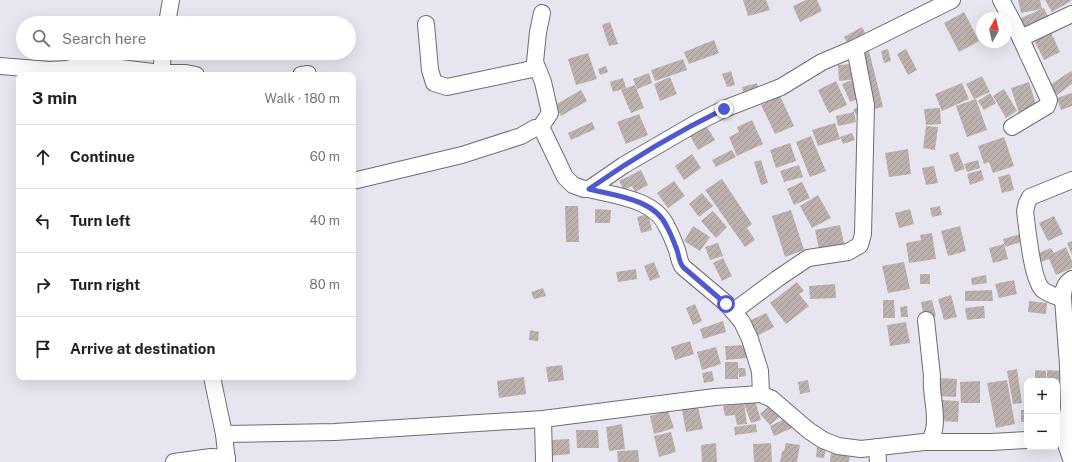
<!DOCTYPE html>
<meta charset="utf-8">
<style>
body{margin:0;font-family:"Public Sans",sans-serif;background:#f6f6f6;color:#202124}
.controls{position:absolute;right:12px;bottom:12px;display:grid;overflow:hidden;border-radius:8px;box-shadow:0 4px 16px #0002}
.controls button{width:36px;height:36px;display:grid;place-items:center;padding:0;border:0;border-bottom:1px solid #e0e0e0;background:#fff;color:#202124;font:20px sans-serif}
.compass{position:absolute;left:976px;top:12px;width:36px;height:36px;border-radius:50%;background:#fff;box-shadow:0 4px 16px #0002;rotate:8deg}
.stop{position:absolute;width:12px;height:12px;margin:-9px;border:3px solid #4f58ce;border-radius:50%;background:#fff}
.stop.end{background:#4f58ce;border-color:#fff;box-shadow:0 1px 4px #0008}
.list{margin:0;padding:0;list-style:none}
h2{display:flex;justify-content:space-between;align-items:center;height:52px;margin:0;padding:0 16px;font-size:17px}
h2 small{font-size:13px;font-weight:400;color:#757577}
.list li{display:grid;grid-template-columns:26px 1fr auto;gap:12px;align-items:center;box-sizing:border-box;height:64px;padding:0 16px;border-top:1px solid #e0e0e0}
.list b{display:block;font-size:15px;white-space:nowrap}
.list em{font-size:13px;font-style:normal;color:#757577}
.icon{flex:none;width:22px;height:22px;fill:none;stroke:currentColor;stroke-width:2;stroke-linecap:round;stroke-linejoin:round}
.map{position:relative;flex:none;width:1072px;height:462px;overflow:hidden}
.search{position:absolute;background:#fff;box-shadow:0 4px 16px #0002;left:16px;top:16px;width:340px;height:44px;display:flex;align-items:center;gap:10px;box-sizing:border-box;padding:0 14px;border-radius:22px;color:#757577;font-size:15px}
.panel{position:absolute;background:#fff;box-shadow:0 4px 16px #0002;left:16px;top:72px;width:340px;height:308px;border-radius:8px}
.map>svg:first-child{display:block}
</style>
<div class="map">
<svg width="1072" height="462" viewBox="0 0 1072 462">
<defs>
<pattern id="building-hatch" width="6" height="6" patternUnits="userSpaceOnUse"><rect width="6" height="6" fill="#bcb1ad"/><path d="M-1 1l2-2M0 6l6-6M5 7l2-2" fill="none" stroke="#a19794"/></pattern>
</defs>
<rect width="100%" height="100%" fill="#e7e5ef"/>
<g fill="url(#building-hatch)">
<polygon points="743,0 766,0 770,10 748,16"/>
<polygon points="806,0 817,0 822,11 800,22 793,6"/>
<polygon points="1018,0 1040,0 1042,9 1021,13"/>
<polygon points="1045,0 1071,0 1071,1 1052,12"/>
<polygon points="1044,8 1048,17 1022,28 1019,19"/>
<polygon points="964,12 979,41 959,52 944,23"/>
<polygon points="610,22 618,44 609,46 602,25"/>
<polygon points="862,27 866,35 849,45 844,37"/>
<polygon points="1049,28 1060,52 1044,60 1032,36"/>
<polygon points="714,40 719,53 689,64 684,52"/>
<polygon points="888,49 891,61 884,63 881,51"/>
<polygon points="906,49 917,70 908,75 897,54"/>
<polygon points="869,51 883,107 873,109 859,54"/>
<polygon points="588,53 597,79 576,85 568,59"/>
<polygon points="683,59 687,70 655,81 651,70"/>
<polygon points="855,64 857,79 839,81 838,65"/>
<polygon points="606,66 608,72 600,75 598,69"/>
<polygon points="731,71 735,85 727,87 722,74"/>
<polygon points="1071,71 1072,73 1072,84 1057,95 1050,85"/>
<polygon points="649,73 652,83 637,89 633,79"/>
<polygon points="982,76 990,92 974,99 966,84"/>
<polygon points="670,77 677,94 660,101 654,84"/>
<polygon points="623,78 626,88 613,92 610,82"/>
<polygon points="852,80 860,98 850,102 842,84"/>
<polygon points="836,81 847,105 829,113 818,90"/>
<polygon points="1029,82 1037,108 1019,113 1011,88"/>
<polygon points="757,83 759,91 744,95 742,87"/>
<polygon points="962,83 969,99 942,111 935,94"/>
<polygon points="635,85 644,108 631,113 621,90"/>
<polygon points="1004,89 1017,111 1006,118 993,96"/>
<polygon points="581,90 587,101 561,116 555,105"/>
<polygon points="990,93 996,103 984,110 978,101"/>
<polygon points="1072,93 1072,106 1061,110 1057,98"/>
<polygon points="780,96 794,126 775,134 761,105"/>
<polygon points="976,99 987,130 967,137 956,106"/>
<polygon points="859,106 858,117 853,110"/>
<polygon points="940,108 941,124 926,125 924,109"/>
<polygon points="854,112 856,122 838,126 836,116"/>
<polygon points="639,114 648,135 626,144 617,122"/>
<polygon points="752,120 763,144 737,156 729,137 739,132 737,127"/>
<polygon points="592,122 595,129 571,140 568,133"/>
<polygon points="835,123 840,139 818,146 812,130"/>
<polygon points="926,126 938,127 935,150 923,148"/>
<polygon points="707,127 715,140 698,150 690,136"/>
<polygon points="852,133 855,140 843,144 840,137"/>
<polygon points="811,136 826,171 810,177 796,142"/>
<polygon points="1004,137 1014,166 993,173 989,162 984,164 978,146"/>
<polygon points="790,143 796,161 776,168 770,150"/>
<polygon points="908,149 911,174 889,177 885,153"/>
<polygon points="732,150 736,157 716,167 712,160"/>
<polygon points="958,152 965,169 955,172 949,155"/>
<polygon points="692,154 701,168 684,180 675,166"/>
<polygon points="761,160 768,183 761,185 754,162"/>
<polygon points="978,160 980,168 967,172 964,164"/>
<polygon points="799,165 803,177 784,182 780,171"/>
<polygon points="934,166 938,183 926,185 922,168"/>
<polygon points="641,170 648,185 635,192 632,186 624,190 619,181"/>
<polygon points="981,170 984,180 970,185 967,174"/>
<polygon points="1010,174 1014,190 1002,193 998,177"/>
<polygon points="722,179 752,224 747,228 755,240 745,247 705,190"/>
<polygon points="674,181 685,196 668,208 657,193"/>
<polygon points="802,182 810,198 794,205 787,189"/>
<polygon points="702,193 713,206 699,217 689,204"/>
<polygon points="818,195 831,218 812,228 800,206"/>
<polygon points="565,206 578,206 579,242 566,242"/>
<polygon points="940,206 942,215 932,217 930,208"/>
<polygon points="595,209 611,210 610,223 595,223"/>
<polygon points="910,209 914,224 899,228 895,213"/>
<polygon points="791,210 804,250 785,257 772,216"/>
<polygon points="713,211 727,227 716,238 701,221"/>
<polygon points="648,214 652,230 641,233 637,217"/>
<polygon points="1054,216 1063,234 1048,241 1039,223"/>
<polygon points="840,225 845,248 820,254 815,230"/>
<polygon points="693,226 710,237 700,251 684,241"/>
<polygon points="960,226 966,251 948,256 941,231"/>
<polygon points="932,233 936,259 909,263 906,243 921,240 920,235"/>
<polygon points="1021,234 1024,241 1005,247 1003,239"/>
<polygon points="1072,241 1072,255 1067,243"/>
<polygon points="718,243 723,256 710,260 705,247"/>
<polygon points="1004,244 1008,259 993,263 989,248"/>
<polygon points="1066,247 1072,261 1072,268 1056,275 1049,259 1036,264 1032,256 1051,248 1054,253"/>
<polygon points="723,258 732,276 722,281 713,263"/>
<polygon points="654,262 660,277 650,281 644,266"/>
<polygon points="904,262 910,289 888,293 882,266"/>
<polygon points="636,269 637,279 618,282 616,272"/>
<rect x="920" y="274" width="10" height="10"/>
<polygon points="986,275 987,283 972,285 971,278"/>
<polygon points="1014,280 1017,294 999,298 995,284"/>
<polygon points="797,282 804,291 799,294 809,306 786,324 770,303"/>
<polygon points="835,284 836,298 810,299 809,286"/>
<polygon points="543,288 546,296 534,299 531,292"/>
<polygon points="992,290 993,301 965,301 965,291"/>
<polygon points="951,295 957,317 944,320 938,299"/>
<polygon points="883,300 894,300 895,318 883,318"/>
<polygon points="932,300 936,316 924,318 921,302"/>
<polygon points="1029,301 1047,303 1046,314 1028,312"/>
<polygon points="695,304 702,321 693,325 686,308"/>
<polygon points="907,306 908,317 901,317 900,307"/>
<polygon points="984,306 985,318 967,320 965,308"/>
<polygon points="766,313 774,327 755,337 747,322"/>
<polygon points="723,321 726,332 703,339 700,329"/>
<polygon points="906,322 910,343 890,346 887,325"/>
<polygon points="530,330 539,332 538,341 529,340"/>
<polygon points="690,341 694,354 675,360 671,347"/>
<polygon points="746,345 747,358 726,360 725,346"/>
<polygon points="716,347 721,364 702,370 697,352"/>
<rect x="725" y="362" width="13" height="17"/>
<polygon points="562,365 564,380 548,382 546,367"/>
<polygon points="738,368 745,368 746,376 739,377"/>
<polygon points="1017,369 1022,403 1013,404 1007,371"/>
<polygon points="1035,370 1046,371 1046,381 1035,381"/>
<polygon points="1047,370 1061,371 1060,391 1057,390 1057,381 1047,381"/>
<polygon points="712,371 714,381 704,383 702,373"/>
<polygon points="524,377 526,394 499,398 497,381"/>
<polygon points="937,378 957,379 956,397 937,396"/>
<polygon points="808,380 810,392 800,394 798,382"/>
<polygon points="1007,380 1015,424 996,428 987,383"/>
<polygon points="980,381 980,403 961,403 960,382"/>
<polygon points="1057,397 1059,397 1062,420 1057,421"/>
<polygon points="754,398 761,420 751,423 743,401"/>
<polygon points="941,400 959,401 958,422 940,421"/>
<polygon points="773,402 783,414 770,425 760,414"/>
<polygon points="744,403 747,424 737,425 735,415 725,416 723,406"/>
<polygon points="698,407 703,429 686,432 682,410"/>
<rect x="1021" y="410" width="6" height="12"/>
<polygon points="668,411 674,428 654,434 650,416"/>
<polygon points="787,418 792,428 774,436 770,426"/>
<polygon points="622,424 625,449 609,451 606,427"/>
<polygon points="756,424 757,432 735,435 734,427"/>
<polygon points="576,430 598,430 599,448 577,448"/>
<polygon points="671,432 676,452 659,457 654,436"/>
<polygon points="569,439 570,454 550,456 549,440"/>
<polygon points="716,443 717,462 702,462 701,445"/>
<polygon points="771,443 772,462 754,462 753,444"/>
<polygon points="786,443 800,445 797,462 780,462 782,451 784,451"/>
<polygon points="817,447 826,448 824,458 816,457"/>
<polygon points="638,450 639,462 618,462 617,451"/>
<polygon points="831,451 850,452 849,462 830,462"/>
</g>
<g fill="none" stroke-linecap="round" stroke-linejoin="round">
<g stroke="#6e6c75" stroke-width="18">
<g id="minor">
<polyline points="1001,0 1014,24 1049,100 1047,106 1012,127"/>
<polyline points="167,23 171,0"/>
<polyline points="426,24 430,70 434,83 447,87 537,68"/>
<polyline points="1021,38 1072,14"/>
<polyline points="0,66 50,70 67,69 87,64 161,73 186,73 196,75"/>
<polyline points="161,75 163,53"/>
<polyline points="301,75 308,74"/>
<polyline points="540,128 550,113 543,82 535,62 538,32 542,13"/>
<polyline points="353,181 462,155 521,136 535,128 540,128 543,131 565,177 573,185 584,189 589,189 624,165 698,122 724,109 781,87 822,62 855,48 952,0"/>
<path d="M 589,189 C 616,196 655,199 667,227 C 671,234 674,242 677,250 C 679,256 679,262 683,267 L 727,304 L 742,322 L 750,339 L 760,371 L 761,394"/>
<path d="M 1063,299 C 1056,296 1048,294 1043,290 C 1032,281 1027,226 1025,211 L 1027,203 L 1030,197 L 1072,180"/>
<polyline points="734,311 777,279 808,258 848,252 860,245 863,234 866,105 855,48"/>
<path d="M 926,320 L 932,376 C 930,394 938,412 934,430 C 933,434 931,438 930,442"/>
<polyline points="212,377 224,434 227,462"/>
<polyline points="543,419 544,462"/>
<polyline points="224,434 335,432 543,419 715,397 761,394 772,399 808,430 823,440 838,446 861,449 924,442 991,442 1027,440"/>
<polyline points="1064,438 1072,462"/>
<path d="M 1057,439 L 1064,438 L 1069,408 L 1068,365 L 1063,299 C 1063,290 1064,284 1072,279"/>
<polyline points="877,447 878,462"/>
<polyline points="174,462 211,457 227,458"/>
</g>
</g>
<use href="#minor" stroke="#fff" stroke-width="16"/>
</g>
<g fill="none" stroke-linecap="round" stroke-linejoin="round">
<path stroke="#4f58ce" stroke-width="5" d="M 724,109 C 677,132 632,159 589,189 C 616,196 655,199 667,227 C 671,234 674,242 677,250 C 679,256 679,262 683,267 L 726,304"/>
</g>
</svg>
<div class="controls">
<button>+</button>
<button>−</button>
</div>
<svg class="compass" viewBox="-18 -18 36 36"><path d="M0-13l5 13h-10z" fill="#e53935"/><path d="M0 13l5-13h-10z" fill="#757577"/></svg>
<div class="stop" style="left:726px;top:304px"></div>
<div class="stop end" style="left:724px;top:109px"></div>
<div class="search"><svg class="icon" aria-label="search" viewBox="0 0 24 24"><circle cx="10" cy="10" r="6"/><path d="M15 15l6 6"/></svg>Search here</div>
<section class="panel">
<h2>3 min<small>Walk · 180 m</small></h2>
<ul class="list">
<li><svg class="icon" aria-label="ahead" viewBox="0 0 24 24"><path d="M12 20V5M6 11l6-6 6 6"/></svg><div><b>Continue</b></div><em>60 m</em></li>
<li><svg class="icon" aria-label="left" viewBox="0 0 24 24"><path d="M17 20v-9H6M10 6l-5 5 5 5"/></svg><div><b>Turn left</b></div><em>40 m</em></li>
<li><svg class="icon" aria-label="right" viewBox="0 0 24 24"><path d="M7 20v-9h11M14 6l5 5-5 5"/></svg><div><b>Turn right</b></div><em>80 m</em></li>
<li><svg class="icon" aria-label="arrive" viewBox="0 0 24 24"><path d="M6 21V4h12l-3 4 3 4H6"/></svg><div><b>Arrive at destination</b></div></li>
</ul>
</section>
</div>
